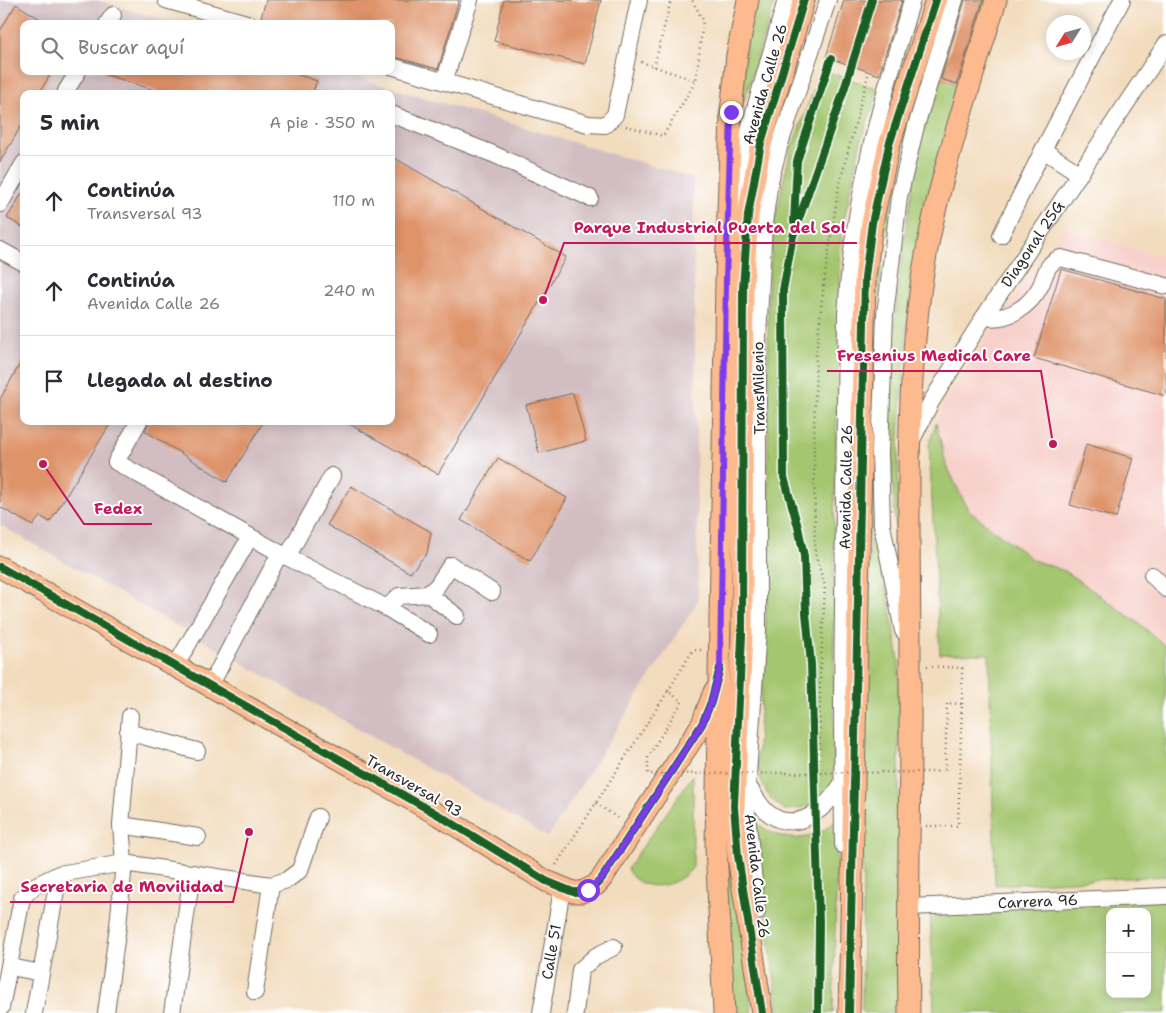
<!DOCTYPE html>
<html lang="es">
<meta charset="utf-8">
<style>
body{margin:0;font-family:"Shantell Sans",sans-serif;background:#f2f2f3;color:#2b2b33}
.controls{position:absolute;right:15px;bottom:15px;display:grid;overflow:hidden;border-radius:10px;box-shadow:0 2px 12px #0003}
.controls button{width:45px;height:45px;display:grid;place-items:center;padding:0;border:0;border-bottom:1px solid #e1e1e2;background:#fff;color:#2b2b33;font:25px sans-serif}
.compass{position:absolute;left:1046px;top:15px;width:45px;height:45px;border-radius:50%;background:#fff;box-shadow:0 2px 12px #0003;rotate:233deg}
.stop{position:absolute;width:15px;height:15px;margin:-11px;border:4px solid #7c3aed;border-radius:50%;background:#fff}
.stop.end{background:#7c3aed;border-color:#fff;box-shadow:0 1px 5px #0008}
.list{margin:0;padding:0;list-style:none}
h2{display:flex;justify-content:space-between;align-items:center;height:65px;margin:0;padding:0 20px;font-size:21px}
h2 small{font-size:16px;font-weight:400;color:#7c7c81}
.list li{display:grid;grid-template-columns:32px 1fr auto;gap:15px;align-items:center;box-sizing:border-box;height:90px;padding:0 20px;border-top:1px solid #e1e1e2}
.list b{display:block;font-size:19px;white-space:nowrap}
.list p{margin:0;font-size:16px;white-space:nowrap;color:#7c7c81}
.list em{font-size:16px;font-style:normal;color:#7c7c81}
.icon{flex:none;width:28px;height:28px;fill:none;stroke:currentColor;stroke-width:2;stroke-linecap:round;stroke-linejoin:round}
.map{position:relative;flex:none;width:1166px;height:1013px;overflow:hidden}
.search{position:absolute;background:#fff;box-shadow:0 2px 12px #0003;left:20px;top:20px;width:375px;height:55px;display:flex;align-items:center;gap:12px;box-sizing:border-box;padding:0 18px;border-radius:10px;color:#7c7c81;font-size:19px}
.panel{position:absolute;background:#fff;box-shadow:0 2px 12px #0003;left:20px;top:90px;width:375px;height:335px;border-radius:10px}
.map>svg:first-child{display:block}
</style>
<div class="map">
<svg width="1166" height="1013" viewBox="0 0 1166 1013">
<rect width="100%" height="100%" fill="#fff"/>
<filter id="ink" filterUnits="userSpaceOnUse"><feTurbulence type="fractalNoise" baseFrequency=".02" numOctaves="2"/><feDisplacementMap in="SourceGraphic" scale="10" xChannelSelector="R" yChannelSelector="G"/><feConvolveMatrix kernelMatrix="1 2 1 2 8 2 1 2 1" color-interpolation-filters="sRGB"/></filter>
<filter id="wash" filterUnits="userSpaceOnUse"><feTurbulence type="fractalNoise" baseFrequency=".0096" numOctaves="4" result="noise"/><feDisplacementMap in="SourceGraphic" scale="20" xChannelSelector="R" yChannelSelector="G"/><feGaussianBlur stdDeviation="1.12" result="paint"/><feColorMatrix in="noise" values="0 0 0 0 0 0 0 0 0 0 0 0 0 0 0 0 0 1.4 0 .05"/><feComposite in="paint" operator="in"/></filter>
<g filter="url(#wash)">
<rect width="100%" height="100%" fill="#f2dcbe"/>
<polygon fill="#f7d0cb" points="1063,228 1166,258 1166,647 1141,625 1065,571 1033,560 968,510 946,464 936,423 943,407 979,350"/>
<path fill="#d2bec2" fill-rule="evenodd" d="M 0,0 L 97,0 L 177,24 L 24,24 L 24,71 L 335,71 L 693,178 L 698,601 L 548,837 L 0,525 ZM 24,94 L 391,94 L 391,421 L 24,421 Z"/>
<g fill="#a4c66f" stroke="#68784d" fill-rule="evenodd">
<polygon points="756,0 775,0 740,115 745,51"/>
<path d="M 984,0 L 990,0 L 907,330 L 899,435 L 897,539 C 880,384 898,228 937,78 L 958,84 Z"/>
<path d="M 822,70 L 879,89 L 860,144 L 841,234 L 834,539 L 834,756 C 833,765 835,780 831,788 C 822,805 801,809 785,810 C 766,798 761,785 757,763 L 768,583 L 768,291 L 774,224 L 790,152 Z"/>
<path d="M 908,108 L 912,110 C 893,190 879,267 873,349 L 872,272 Z"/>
<polygon points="936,423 946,464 968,510 1033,560 1065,571 1141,625 1166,647 1166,876 995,885 989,654 940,654 929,445"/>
<polygon points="871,448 877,532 899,660 899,1013 862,1013 864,733"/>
<path d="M 693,775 L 693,867 C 678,888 640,895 627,869 Z"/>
<polygon points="722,788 752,1013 733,1013"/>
<path d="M 838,819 L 833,1013 L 779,1013 L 753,820 C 782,845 811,844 838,819 Z"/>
<path d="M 1166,896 L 1166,1013 L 934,1013 L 930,906 ZM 1110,912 L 1147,912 L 1147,994 L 1110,994 Z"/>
</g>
<g id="blocks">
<g fill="#de9369">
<polygon points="266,0 459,0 438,69 391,56 391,24 267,24 260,21"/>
<polygon points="504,0 601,0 585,64 494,41"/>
<polygon points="844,0 902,0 879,75 826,57"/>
<polygon points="965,0 983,0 957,84 941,79"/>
<polygon points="16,4 48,24 24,24 24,71 52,71 39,94 24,94 24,121 0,162 0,31"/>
<polygon points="105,71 288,71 317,81 312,94 166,94 104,74"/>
<polygon points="391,156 566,257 438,474 344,421 391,421"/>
<polygon points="24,190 24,228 7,218"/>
<polygon points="1061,269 1166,299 1166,396 1034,358"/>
<polygon points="24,357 24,421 112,421 50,522 40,516 33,526 0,507 0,399"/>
<polygon points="573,393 586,441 539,453 526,405"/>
<polygon points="149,421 264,421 227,482 145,431"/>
<polygon points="1086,444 1133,458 1116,518 1070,505"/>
<polygon points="498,458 567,498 530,561 461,520"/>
<polygon points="351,486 431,532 427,553 410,573 327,525"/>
</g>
</g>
</g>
<g filter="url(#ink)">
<use href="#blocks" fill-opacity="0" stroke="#71695e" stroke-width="1"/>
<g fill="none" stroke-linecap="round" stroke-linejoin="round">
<g stroke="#71695e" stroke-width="18">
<g id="minor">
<polyline points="166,0 250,24"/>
<polyline points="107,24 113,15"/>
<polyline points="391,66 588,124 605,125 615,115 639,0"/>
<polyline points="444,82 470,0"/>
<polyline points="66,91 78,71"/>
<polyline points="391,114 493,154 590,198"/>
<polyline points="1080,174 1043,150 1122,0"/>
<polyline points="0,204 24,163"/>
<polyline points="736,204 750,126 786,0"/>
<polyline points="1001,235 1043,150"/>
<polyline points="0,250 24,263"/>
<path d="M 984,317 C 1008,321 1030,307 1041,285 C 1046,273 1047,262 1061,258 L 1166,286"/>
<polyline points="139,421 116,462 287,557 387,608 429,634"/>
<path id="s1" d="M 913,438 L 931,402 L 984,317 L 1166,44"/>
<polyline points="287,557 332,476"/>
<polyline points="1152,575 1166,589"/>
<polyline points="428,594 457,616"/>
<polyline points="387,608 399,596 428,594 437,586 451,565 492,592"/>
<polyline points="903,631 882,525 880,452 885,315 899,197 916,126 955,0"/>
<polyline points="175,667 250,537"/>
<polyline points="210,686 280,553"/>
<polyline points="128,732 197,751"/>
<path d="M 748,786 C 754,794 759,805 767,812 C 795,836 826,809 841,785"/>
<polyline points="121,825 198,837"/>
<path d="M 843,845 L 842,704 L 846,314 C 852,205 880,104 912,0"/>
<polyline points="271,885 287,880 300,870 318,817"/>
<path id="s2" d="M 909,907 L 1166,896"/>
<polyline points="757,912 746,804 758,630 758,337 764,223 770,181 780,144 828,0"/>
<polyline points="11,967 41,973"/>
<polyline points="1,1008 22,898 34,886 59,874"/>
<polyline points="34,1013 59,874 124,863 121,825 130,716"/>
<polyline points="106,1013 118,926 124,863 271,885 255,992"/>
<polyline points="172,1013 192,873"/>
<path id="s3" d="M 541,1013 L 562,889"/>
<polyline points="575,1013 580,970 596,956 614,947"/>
</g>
</g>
<g stroke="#71695e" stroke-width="23">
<g id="major">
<polyline points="0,567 442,817 546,881 573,892 582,892 596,885 602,878 702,724 714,692"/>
<polyline points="724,1013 716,846 726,281 731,112 737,55 748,0"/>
<polyline points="762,1013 738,856 734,806 742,636 743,288 748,215 761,143 804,0"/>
<polyline points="849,1013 865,277 872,223 889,145 936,0"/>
<path d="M 909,1013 C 907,896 911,780 910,663 C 910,540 904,416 920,293 C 933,193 967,96 996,0"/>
</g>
</g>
<g stroke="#71695e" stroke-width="2.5" stroke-dasharray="1 4" stroke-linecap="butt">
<polyline points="641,62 696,81"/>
<polyline points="654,67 671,0"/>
<polyline points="626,126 663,136 696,81 703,20 692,0"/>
<polyline points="927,666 962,668 962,704"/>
<polyline points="668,691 693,650 701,650"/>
<polyline points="819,774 820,681 825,586 815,553 814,445 816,355 824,281 839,186 869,71"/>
<polyline points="596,803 619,819"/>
<polyline points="926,826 958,826 962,704 947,703 945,771 931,772"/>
<polyline points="556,865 668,691 682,702"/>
</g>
<use href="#minor" stroke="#fff" stroke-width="16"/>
<use href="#major" stroke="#fcba8e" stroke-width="21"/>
<polyline stroke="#71695e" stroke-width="2.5" stroke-dasharray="1 4" stroke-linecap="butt" points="682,702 648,757 648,774 931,772"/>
<g stroke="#fff" stroke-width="11">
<g id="cycleway">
<polyline points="794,221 797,161 831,59"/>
<polyline points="0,567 442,817 546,881 573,892 582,892 596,885 602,878 702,724 711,702 720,668"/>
<polyline points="762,1013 738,856 734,806 742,636 743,288 748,215 761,143 804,0"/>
<polyline points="818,1013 819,921 811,664 806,613 804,556 798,527 784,477 783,290 793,236 843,93 872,0"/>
<polyline points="849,1013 865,277 872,223 889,145 936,0"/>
</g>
</g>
<use href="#cycleway" stroke="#1b5e20" stroke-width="8"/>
</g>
</g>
<g fill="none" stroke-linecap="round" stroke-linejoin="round" filter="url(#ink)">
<polyline stroke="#7c3aed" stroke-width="6" points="588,890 602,878 702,724 711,702 720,668 726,281 731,112"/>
</g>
<g text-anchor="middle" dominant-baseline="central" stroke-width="4" stroke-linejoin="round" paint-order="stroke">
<g font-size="15" fill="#2b2b2b" stroke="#fff">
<text transform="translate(765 84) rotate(-74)">Avenida Calle 26</text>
<text stroke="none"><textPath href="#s1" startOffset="228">Diagonal 25G</textPath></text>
<text transform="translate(759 388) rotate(-91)">TransMilenio</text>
<text transform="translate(846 487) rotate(-89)">Avenida Calle 26</text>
<text transform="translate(414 786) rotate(30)">Transversal 93</text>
<text transform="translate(757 876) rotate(83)">Avenida Calle 26</text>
<text stroke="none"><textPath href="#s2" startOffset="129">Carrera 96</textPath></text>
<text stroke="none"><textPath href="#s3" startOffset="62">Calle 51</textPath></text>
</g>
</g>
<path fill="none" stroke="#c2185b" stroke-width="2" d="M543 300L564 243H857M1053 444L1041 371H827M43 464L84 524H152M249 832L233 902H10"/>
<g fill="#c2185b" stroke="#fff" stroke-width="2">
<circle cx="543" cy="300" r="5"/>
<circle cx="1053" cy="444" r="5"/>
<circle cx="43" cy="464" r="5"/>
<circle cx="249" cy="832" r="5"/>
</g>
<g font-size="16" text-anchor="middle" font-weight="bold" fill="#c2185b" stroke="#fff" stroke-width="4" stroke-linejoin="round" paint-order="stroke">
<text x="710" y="233">Parque Industrial Puerta del Sol</text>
<text x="934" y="361">Fresenius Medical Care</text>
<text x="118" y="514">Fedex</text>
<text x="122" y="892">Secretaria de Movilidad</text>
</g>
</svg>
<div class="controls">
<button>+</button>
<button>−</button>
</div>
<svg class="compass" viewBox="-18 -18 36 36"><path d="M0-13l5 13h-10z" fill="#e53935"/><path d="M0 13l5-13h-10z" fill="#7c7c81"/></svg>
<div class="stop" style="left:588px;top:890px"></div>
<div class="stop end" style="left:731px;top:112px"></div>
<div class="search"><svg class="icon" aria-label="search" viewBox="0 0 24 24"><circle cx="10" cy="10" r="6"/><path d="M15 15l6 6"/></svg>Buscar aquí</div>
<section class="panel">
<h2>5 min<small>A pie · 350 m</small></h2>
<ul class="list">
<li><svg class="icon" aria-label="ahead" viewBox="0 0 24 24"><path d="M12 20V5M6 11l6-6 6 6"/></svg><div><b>Continúa</b><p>Transversal 93</p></div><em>110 m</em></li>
<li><svg class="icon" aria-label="ahead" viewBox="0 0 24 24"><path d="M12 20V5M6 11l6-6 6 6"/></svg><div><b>Continúa</b><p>Avenida Calle 26</p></div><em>240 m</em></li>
<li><svg class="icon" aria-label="arrive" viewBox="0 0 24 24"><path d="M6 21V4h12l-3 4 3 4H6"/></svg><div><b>Llegada al destino</b></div></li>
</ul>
</section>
</div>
